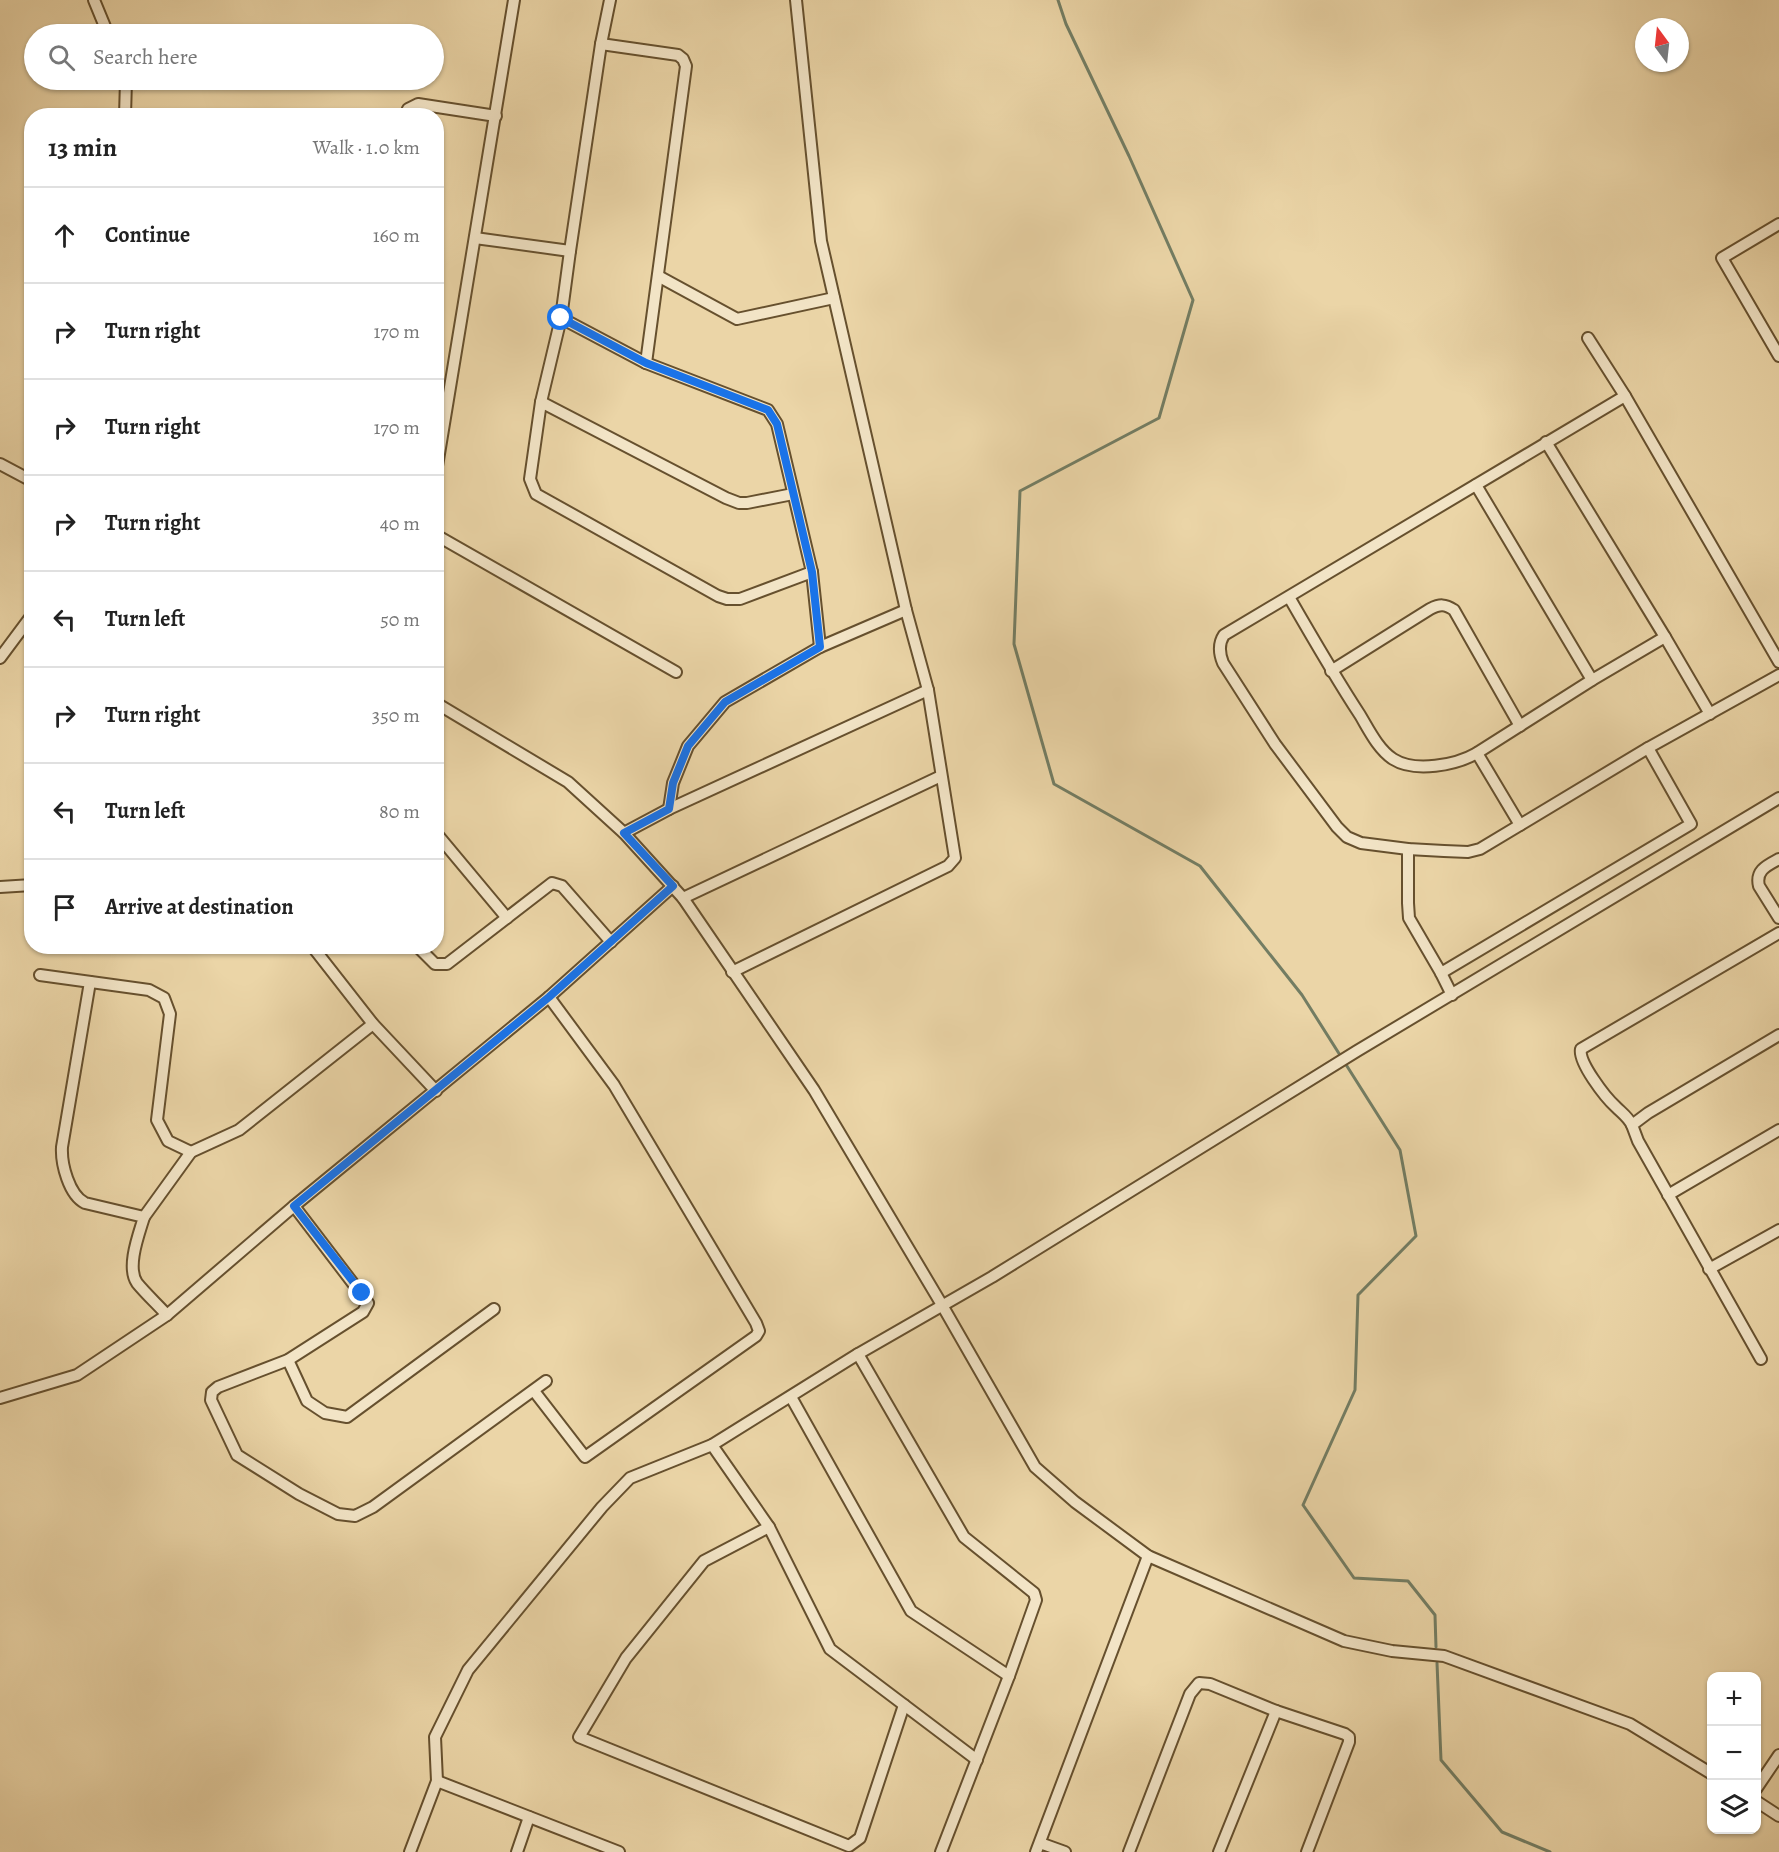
<!DOCTYPE html>
<meta charset="utf-8">
<style>
body{margin:0;font-family:Alegreya,serif;background:#f6f6f6;color:#222}
.controls{position:absolute;right:18px;bottom:18px;display:grid;overflow:hidden;border-radius:12px;box-shadow:0 2px 4px #0004}
.controls button{width:54px;height:54px;display:grid;place-items:center;padding:0;border:0;border-bottom:2px solid #e0e0e0;background:#fff;color:#222;font:30px sans-serif}
.compass{position:absolute;left:1635px;top:18px;width:54px;height:54px;border-radius:50%;background:#fff;box-shadow:0 2px 4px #0004;rotate:345deg}
.stop{position:absolute;width:18px;height:18px;margin:-14px;border:4px solid #1a73e8;border-radius:50%;background:#fff}
.stop.end{background:#1a73e8;border-color:#fff;box-shadow:0 2px 6px #0008}
.list{margin:0;padding:0;list-style:none}
h2{display:flex;justify-content:space-between;align-items:center;height:78px;margin:0;padding:0 24px;font-size:26px}
h2 small{font-size:20px;font-weight:400;color:#767676}
.list li{display:grid;grid-template-columns:39px 1fr auto;gap:18px;align-items:center;box-sizing:border-box;height:96px;padding:0 24px;border-top:2px solid #e0e0e0}
.list b{display:block;font-size:22px;white-space:nowrap}
.list em{font-size:20px;font-style:normal;color:#767676}
.icon{flex:none;width:33px;height:33px;fill:none;stroke:currentColor;stroke-width:2;stroke-linecap:round;stroke-linejoin:round}
.map{position:relative;flex:none;width:1779px;height:1852px;overflow:hidden}
.search{position:absolute;background:#fff;box-shadow:0 2px 4px #0004;left:24px;top:24px;width:420px;height:66px;display:flex;align-items:center;gap:15px;box-sizing:border-box;padding:0 21px;border-radius:33px;color:#767676;font-size:22px}
.panel{position:absolute;background:#fff;box-shadow:0 2px 4px #0004;left:24px;top:108px;width:420px;height:846px;border-radius:24px}
.map>svg:first-child{display:block}
</style>
<div class="map">
<svg width="1779" height="1852" viewBox="0 0 1779 1852">
<rect width="100%" height="100%" fill="#ebd5a7"/>
<filter id="stains"><feTurbulence type="fractalNoise" baseFrequency=".00333" numOctaves="4"/><feColorMatrix values="0 0 0 0 .2 0 0 0 0 .09 0 0 0 0 .02 0 0 0 .5 -.17"/></filter>
<radialGradient id="worn" r=".72"><stop offset=".6" stop-color="#630" stop-opacity="0"/><stop offset="1" stop-color="#630" stop-opacity=".3"/></radialGradient>
<g fill="none" stroke-linecap="round" stroke-linejoin="round">
<g stroke="#737d63" stroke-width="3">
<polyline points="1058,0 1066,24 1129,156 1193,300 1159,418 1020,491 1014,644 1054,784 1200,866 1302,995 1400,1150 1416,1236 1358,1295 1355,1390 1303,1505 1354,1578 1408,1581 1435,1615 1436,1647"/>
<polyline points="1437,1663 1441,1760 1502,1832 1550,1852"/>
</g>
<g stroke="#66502e" stroke-width="14">
<g id="minor">
<polyline points="94,0 108,34"/>
<polygon points="601,44 678,55 683,59 686,66 646,363 768,410 777,424 812,572 740,599 727,599 718,596 536,494 530,479 541,402 561,318 570,251"/>
<polyline points="601,44 610,0"/>
<polyline points="125,116 126,80"/>
<polyline points="405,116 408,109 418,104 496,116"/>
<polyline points="1779,224 1722,258 1779,356"/>
<polyline points="475,238 570,251"/>
<polyline points="658,276 737,319 834,298"/>
<polyline points="561,318 646,363"/>
<polyline points="1588,338 1625,396 1779,662"/>
<path d="M 1625,396 L 1224,635 C 1218,644 1219,653 1223,663 L 1275,744 L 1337,827 L 1347,837 L 1361,843 L 1408,849 L 1444,851 L 1468,852 L 1480,849 L 1648,748 L 1779,675"/>
<polyline points="541,402 726,498 739,503 747,503 793,494"/>
<polyline points="0,464 32,481"/>
<polyline points="436,472 514,0"/>
<polyline points="1476,485 1592,680"/>
<polyline points="436,535 676,672"/>
<polyline points="812,572 820,647"/>
<path d="M 1289,597 C 1312,637 1335,677 1360,715 C 1369,730 1378,749 1393,759 C 1415,773 1456,765 1477,753 L 1592,680 L 1665,637 L 1546,442"/>
<polyline points="1665,637 1710,714"/>
<polyline points="0,658 32,615"/>
<path d="M 1331,671 L 1430,609 C 1440,604 1445,604 1454,610 L 1520,726"/>
<polyline points="436,703 568,782 624,833 683,898 814,1090 942,1305 1035,1467 1075,1502 1148,1556 1344,1641 1392,1651 1444,1656 1630,1724 1712,1774"/>
<polyline points="1477,753 1520,825"/>
<polyline points="669,809 673,783 688,746 725,702 820,647 906,610"/>
<polyline points="436,833 507,918"/>
<polyline points="624,833 669,809 928,690"/>
<polyline points="1408,849 1408,903 1409,918 1441,973 1691,824 1648,748"/>
<path d="M 1779,859 C 1768,865 1755,870 1759,886 L 1779,918"/>
<polyline points="0,887 32,885"/>
<polyline points="683,898 941,776"/>
<polyline points="312,946 373,1024 436,1091"/>
<polyline points="417,946 435,964 447,964 552,883 562,886 611,942"/>
<polyline points="732,972 948,866 955,858 928,690 906,610 821,241 796,0"/>
<polyline points="1441,973 1452,995"/>
<polyline points="40,975 149,990 164,998 170,1014 157,1120 168,1141 191,1152"/>
<path d="M 90,982 L 62,1147 C 61,1164 69,1195 85,1203 L 144,1217 C 139,1234 126,1267 137,1283 C 146,1294 157,1304 167,1315"/>
<path d="M 1632,1125 C 1628,1117 1622,1113 1616,1107 C 1605,1097 1578,1062 1581,1049 L 1779,933"/>
<polyline points="1668,1195 1779,1130"/>
<polyline points="294,1206 368,1303 363,1312 288,1360 218,1387 212,1392 211,1400 237,1455 299,1494 338,1514 355,1516 373,1507 546,1381"/>
<polyline points="144,1217 191,1152 239,1130 373,1024"/>
<polyline points="1709,1269 1779,1230"/>
<polyline points="858,1354 964,1537 1034,1593 1036,1600 1009,1676 941,1852"/>
<polyline points="1761,1359 1638,1141 1632,1125 1648,1113 1779,1035"/>
<polyline points="288,1360 307,1401 325,1413 347,1417 494,1309"/>
<polyline points="534,1391 585,1457 756,1336 759,1331 756,1323 614,1085 549,997"/>
<polyline points="791,1397 911,1611 1009,1676"/>
<polyline points="0,1398 77,1375 167,1315 294,1206 549,997 673,886"/>
<polyline points="712,1445 769,1527 830,1649 977,1760"/>
<polyline points="769,1527 704,1561 626,1658 579,1737 849,1846 860,1838 904,1705"/>
<polyline points="437,1781 619,1852"/>
<polyline points="1756,1789 1779,1755"/>
<polyline points="1756,1801 1779,1816"/>
<polyline points="1040,1843 1065,1852"/>
<polyline points="410,1852 437,1781 435,1737 468,1670 602,1507 630,1478 712,1445 858,1354 992,1277 1357,1051 1779,798"/>
<polyline points="517,1852 529,1817"/>
<polyline points="1036,1852 1148,1556"/>
<polyline points="1129,1852 1190,1694 1199,1683 1210,1684 1276,1711 1345,1734 1349,1737 1349,1742 1307,1852"/>
<polyline points="1219,1852 1276,1711"/>
</g>
</g>
<use href="#minor" stroke="#f2e4c6" stroke-width="10"/>
</g>
<g fill="none" stroke-linecap="round" stroke-linejoin="round">
<polyline stroke="#1a73e8" stroke-width="8" points="362,1293 294,1206 549,997 673,886 624,833 669,809 673,783 688,746 725,702 820,647 812,572 777,424 768,410 646,363 561,318"/>
</g>
<rect width="100%" height="100%" filter="url(#stains)"/>
<rect width="100%" height="100%" fill="url(#worn)"/>
</svg>
<div class="controls">
<button>+</button>
<button>−</button>
<button><svg class="icon" aria-label="layers" viewBox="0 0 24 24"><path d="M12 4l9 5-9 5-9-5zM3 14l9 5 9-5"/></svg></button>
</div>
<svg class="compass" viewBox="-18 -18 36 36"><path d="M0-13l5 13h-10z" fill="#e53935"/><path d="M0 13l5-13h-10z" fill="#767676"/></svg>
<div class="stop" style="left:561px;top:318px"></div>
<div class="stop end" style="left:362px;top:1293px"></div>
<div class="search"><svg class="icon" aria-label="search" viewBox="0 0 24 24"><circle cx="10" cy="10" r="6"/><path d="M15 15l6 6"/></svg>Search here</div>
<section class="panel">
<h2>13 min<small>Walk · 1.0 km</small></h2>
<ul class="list">
<li><svg class="icon" aria-label="ahead" viewBox="0 0 24 24"><path d="M12 20V5M6 11l6-6 6 6"/></svg><div><b>Continue</b></div><em>160 m</em></li>
<li><svg class="icon" aria-label="right" viewBox="0 0 24 24"><path d="M7 20v-9h11M14 6l5 5-5 5"/></svg><div><b>Turn right</b></div><em>170 m</em></li>
<li><svg class="icon" aria-label="right" viewBox="0 0 24 24"><path d="M7 20v-9h11M14 6l5 5-5 5"/></svg><div><b>Turn right</b></div><em>170 m</em></li>
<li><svg class="icon" aria-label="right" viewBox="0 0 24 24"><path d="M7 20v-9h11M14 6l5 5-5 5"/></svg><div><b>Turn right</b></div><em>40 m</em></li>
<li><svg class="icon" aria-label="left" viewBox="0 0 24 24"><path d="M17 20v-9H6M10 6l-5 5 5 5"/></svg><div><b>Turn left</b></div><em>50 m</em></li>
<li><svg class="icon" aria-label="right" viewBox="0 0 24 24"><path d="M7 20v-9h11M14 6l5 5-5 5"/></svg><div><b>Turn right</b></div><em>350 m</em></li>
<li><svg class="icon" aria-label="left" viewBox="0 0 24 24"><path d="M17 20v-9H6M10 6l-5 5 5 5"/></svg><div><b>Turn left</b></div><em>80 m</em></li>
<li><svg class="icon" aria-label="arrive" viewBox="0 0 24 24"><path d="M6 21V4h12l-3 4 3 4H6"/></svg><div><b>Arrive at destination</b></div></li>
</ul>
</section>
</div>
